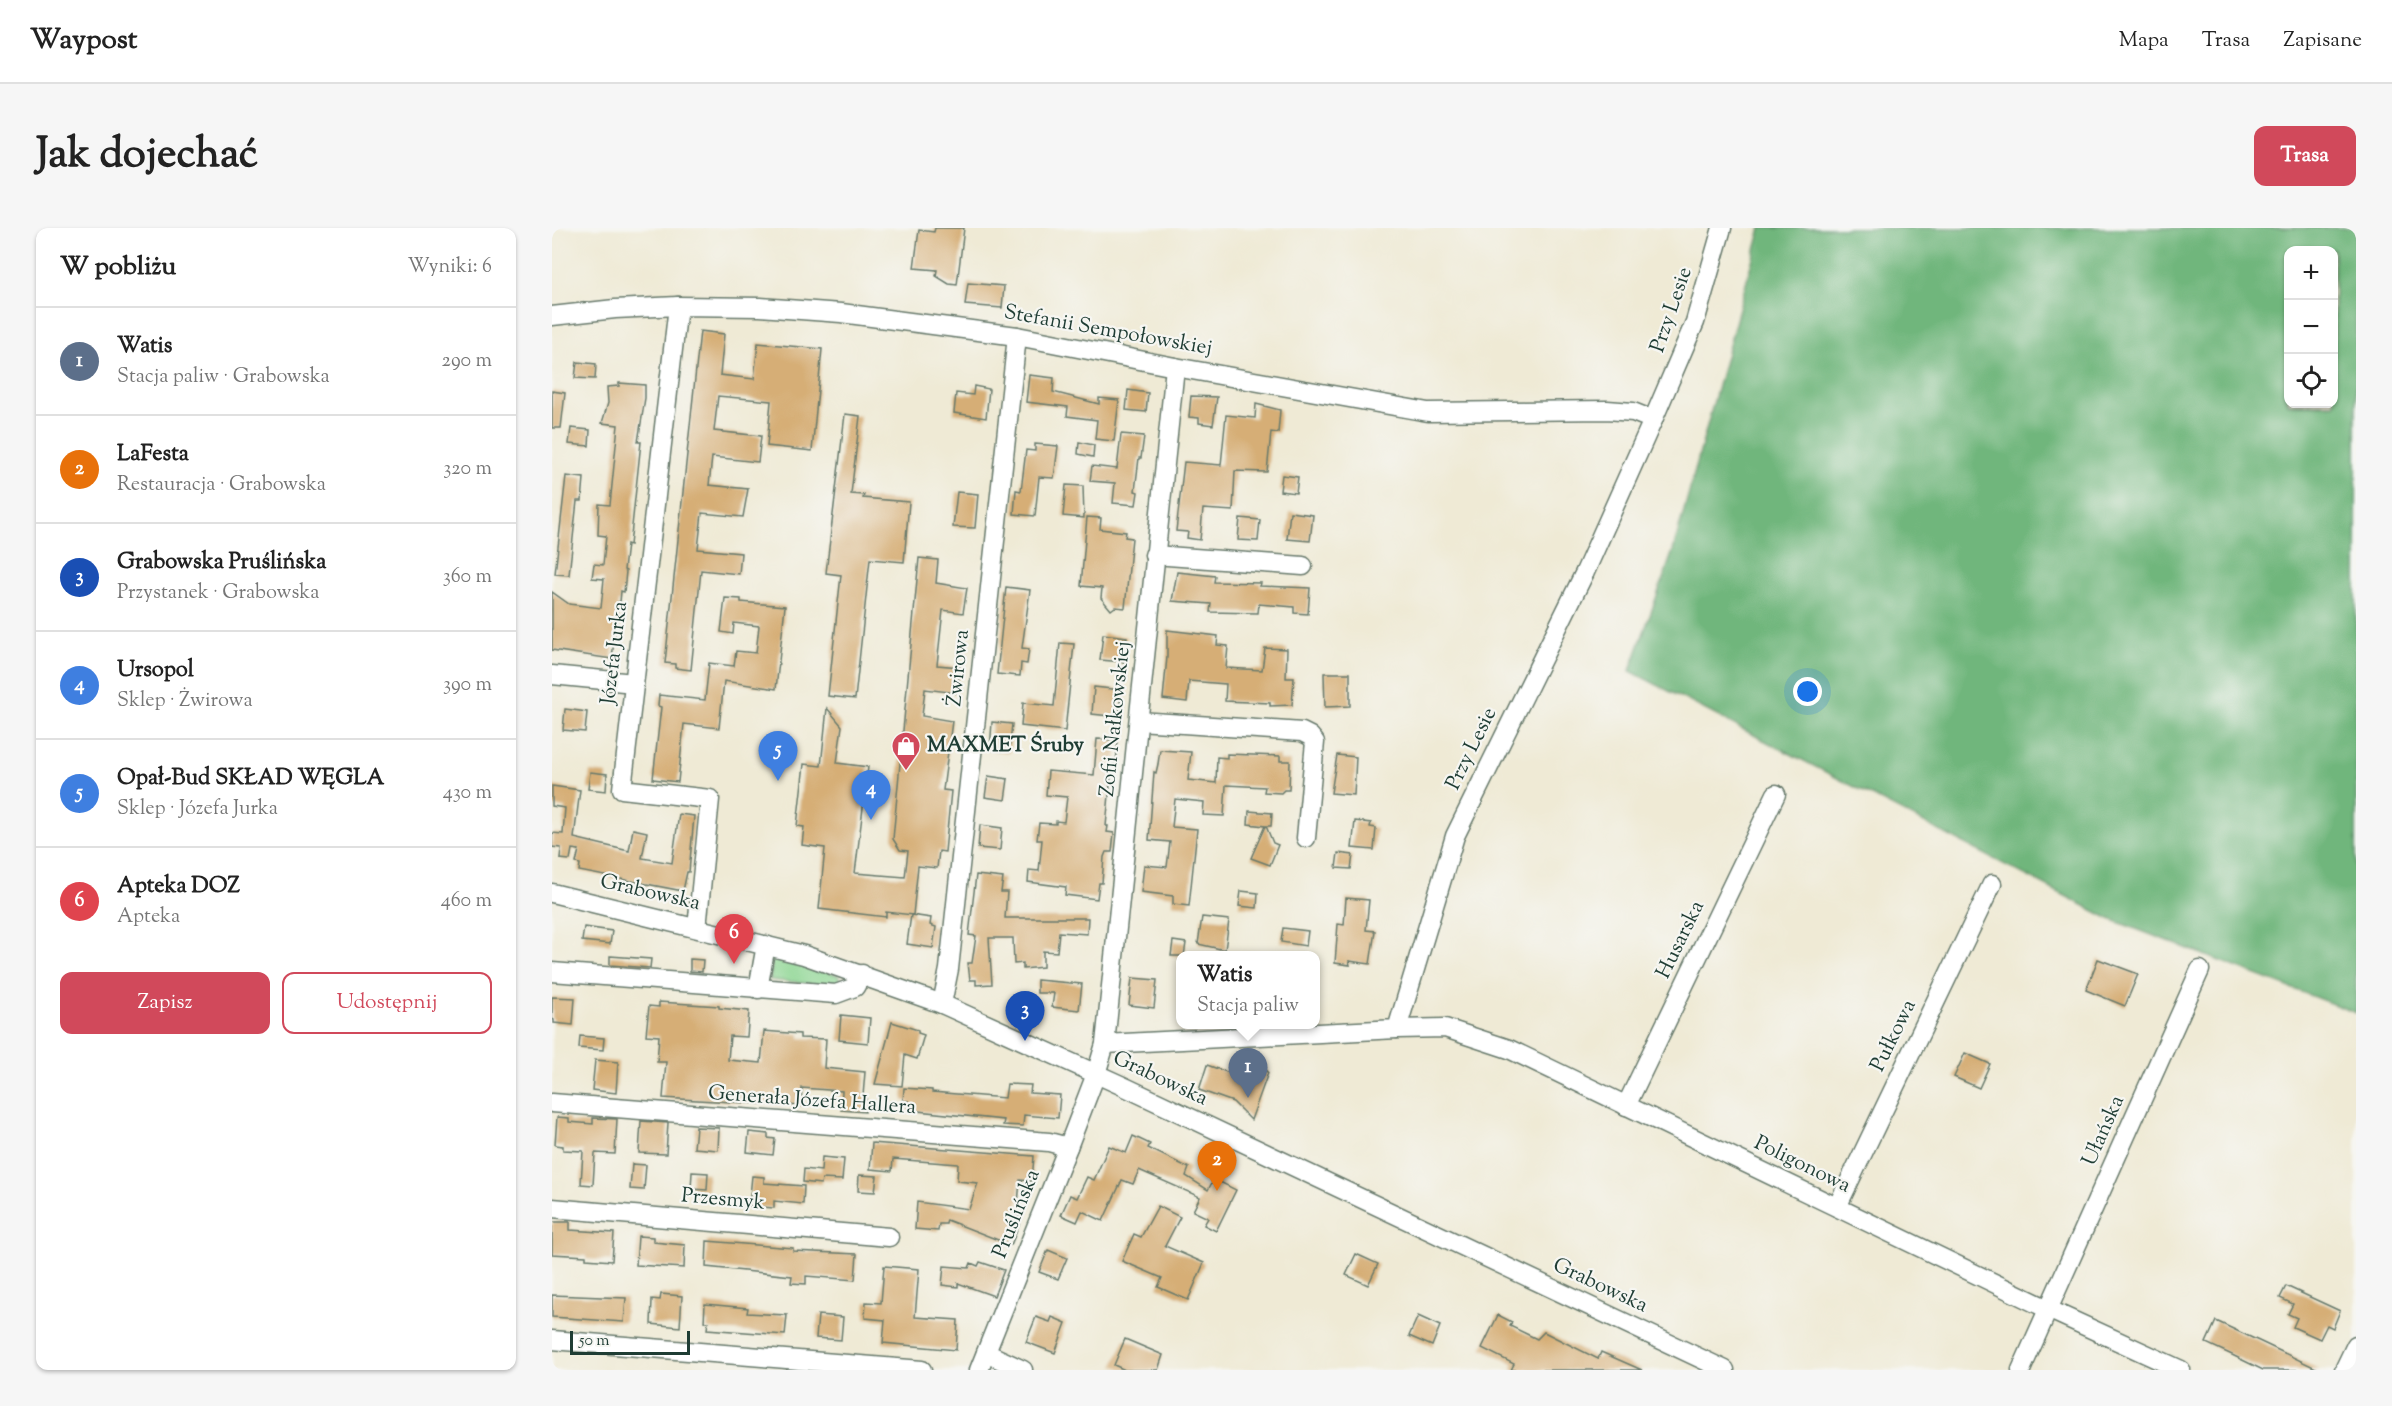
<!DOCTYPE html>
<html lang="pl">
<meta charset="utf-8">
<style>
body{margin:0;font-family:"Sorts Mill Goudy",serif;background:#f6f6f6;color:#222}
.controls{position:absolute;right:18px;top:18px;display:grid;overflow:hidden;border-radius:12px;box-shadow:0 2px 4px #0004}
.controls button{width:54px;height:54px;display:grid;place-items:center;padding:0;border:0;border-bottom:2px solid #e0e0e0;background:#fff;color:#222;font:30px sans-serif}
.scale{position:absolute;left:18px;bottom:15px;width:120px;box-sizing:border-box;padding-left:6px;border:3px solid #1f3d34;border-top:0;font-size:16px;line-height:21px;white-space:nowrap;color:#1f3d34;-webkit-text-stroke:4px #f6f6f2;paint-order:stroke}
.you{position:absolute;left:1256px;top:464px;width:21px;height:21px;margin:-15px;border:4px solid #fff;border-radius:50%;background:#1a73e8;box-shadow:0 0 0 9px #1a73e833}
.badge{display:grid;place-items:center;width:39px;height:39px;border-radius:50%;background:#d1495b;color:#fff;font-size:20px;font-weight:700}
.pin{position:absolute;translate:-50% -50px;filter:drop-shadow(0 2px 3px #0008)}
.pin::after{content:'';position:absolute;top:32px;width:21px;height:18px;background:inherit;clip-path:polygon(0 0,100% 0,50% 100%)}
.popup{position:absolute;left:624px;top:723px;width:144px;height:78px;box-sizing:border-box;display:grid;place-content:center;border-radius:12px;background:#fff;filter:drop-shadow(0 2px 4px #0005);font-size:20px;white-space:nowrap;color:#767676}
.popup b{font-size:22px;color:#222}
.popup::after{content:'';position:absolute;left:50%;top:100%;margin-left:-12px;border:12px solid transparent;border-top-color:#fff}
.list{margin:0;padding:0;list-style:none}
h2{display:flex;justify-content:space-between;align-items:center;height:78px;margin:0;padding:0 24px;font-size:26px}
h2 small{font-size:20px;font-weight:400;color:#767676}
.list li{display:grid;grid-template-columns:39px 1fr auto;gap:18px;align-items:center;box-sizing:border-box;height:108px;padding:0 24px;border-top:2px solid #e0e0e0}
.list b{display:block;font-size:22px;white-space:nowrap}
.list p{margin:0;font-size:20px;white-space:nowrap;color:#767676}
.list em{font-size:20px;font-style:normal;color:#767676}
.actions{display:flex;gap:12px;padding:18px 24px}
.actions a{flex:1;padding:14px 0;border:2px solid #d1495b;border-radius:12px;text-align:center;font-size:21px;color:#d1495b}
.actions .main{background:#d1495b;color:#fff}
.icon{flex:none;width:33px;height:33px;fill:none;stroke:currentColor;stroke-width:2;stroke-linecap:round;stroke-linejoin:round}
.map{position:relative;flex:none;width:1804px;height:1142px;overflow:hidden;border-radius:12px}
header{display:flex;align-items:center;gap:36px;box-sizing:border-box;height:84px;padding:0 30px;background:#fff;border-bottom:2px solid #e0e0e0}
header strong{font-size:28px}
nav{display:flex;gap:33px;margin-inline-start:auto;font-size:21px}
.intro{display:flex;align-items:center;justify-content:space-between;box-sizing:border-box;height:144px;padding:0 36px}
h1{margin:0;font-size:42px}
.button{padding:15px 27px;border-radius:12px;background:#d1495b;color:#fff;font-size:21px;font-weight:700}
main{display:flex;gap:36px;padding:0 36px}
aside{flex:1;background:#fff;border-radius:12px;box-shadow:0 2px 4px #0004}
.map>svg:first-child{display:block}
</style>
<header>
<strong>Waypost</strong>
<nav><a>Mapa</a><a>Trasa</a><a>Zapisane</a></nav>
</header>
<div class="intro"><h1>Jak dojechać</h1><a class="button">Trasa</a></div>
<main>
<aside>
<h2>W pobliżu<small>Wyniki: 6</small></h2>
<ul class="list">
<li><span class="badge" style="background:#5c6f8a">1</span><div><b>Watis</b><p>Stacja paliw · Grabowska</p></div><em>290 m</em></li>
<li><span class="badge" style="background:#e8710a">2</span><div><b>LaFesta</b><p>Restauracja · Grabowska</p></div><em>320 m</em></li>
<li><span class="badge" style="background:#1a4fb4">3</span><div><b>Grabowska Pruślińska</b><p>Przystanek · Grabowska</p></div><em>360 m</em></li>
<li><span class="badge" style="background:#3f7fe0">4</span><div><b>Ursopol</b><p>Sklep · Żwirowa</p></div><em>390 m</em></li>
<li><span class="badge" style="background:#3f7fe0">5</span><div><b>Opał-Bud SKŁAD WĘGLA</b><p>Sklep · Józefa Jurka</p></div><em>430 m</em></li>
<li><span class="badge" style="background:#e0444e">6</span><div><b>Apteka DOZ</b><p>Apteka</p></div><em>460 m</em></li>
</ul>
<div class="actions"><a class="main">Zapisz</a><a>Udostępnij</a></div>
</aside>
<div class="map">
<svg width="1804" height="1142" viewBox="0 0 1804 1142">
<rect width="100%" height="100%" fill="#f6f6f2"/>
<filter id="ink" filterUnits="userSpaceOnUse"><feTurbulence type="fractalNoise" baseFrequency=".0167" numOctaves="2"/><feDisplacementMap in="SourceGraphic" scale="12" xChannelSelector="R" yChannelSelector="G"/><feConvolveMatrix kernelMatrix="1 2 1 2 8 2 1 2 1" color-interpolation-filters="sRGB"/></filter>
<filter id="wash" filterUnits="userSpaceOnUse"><feTurbulence type="fractalNoise" baseFrequency=".008" numOctaves="4" result="noise"/><feDisplacementMap in="SourceGraphic" scale="24" xChannelSelector="R" yChannelSelector="G"/><feGaussianBlur stdDeviation="1.35" result="paint"/><feColorMatrix in="noise" values="0 0 0 0 0 0 0 0 0 0 0 0 0 0 0 0 0 1.4 0 .05"/><feComposite in="paint" operator="in"/></filter>
<g filter="url(#wash)">
<rect width="100%" height="100%" fill="#efead5"/>
<polygon fill="#8bd591" stroke="#558962" stroke-width="1.5" points="225,729 286,747 289,752 285,758 218,752 220,731"/>
<path fill="#70b67b" stroke="#487a58" stroke-width="1.5" fill-rule="evenodd" d="M 1209,0 L 1804,0 L 1804,785 L 1558,691 L 1078,443 L 1121,323 ZM 1736,22 L 1782,22 L 1782,176 L 1736,176 Z"/>
<g id="blocks">
<g fill="#d6ae76">
<polygon points="383,0 412,0 405,57 397,56 384,48 385,42 362,40 367,2 382,4"/>
<polygon points="416,55 452,58 450,80 413,77"/>
<polygon points="148,103 172,106 168,147 202,151 206,115 270,121 260,223 215,218 219,173 166,168 162,203 209,208 206,234 160,229 157,257 196,261 191,289 150,285 146,321 189,325 187,346 149,342 139,442 123,440 123,436 113,435"/>
<polygon points="25,134 44,136 43,151 23,150"/>
<polygon points="477,147 502,150 501,164 547,176 547,170 567,172 562,213 543,211 545,192 515,188 516,179 474,174"/>
<polygon points="67,155 93,157 93,170 86,214 89,214 78,317 75,316 72,342 74,343 72,364 69,363 68,374 66,374 60,431 0,422 0,364 17,376 49,380 52,351 40,350 42,336 51,337 54,308 46,307 47,276 58,277 66,197 50,195 56,175 55,159 67,158"/>
<polygon points="422,158 437,161 434,190 402,185 404,165 421,167"/>
<polygon points="576,162 596,165 594,184 574,182"/>
<polygon points="0,163 13,165 9,200 0,200"/>
<polygon points="639,168 665,169 661,197 647,195 647,190 637,189"/>
<polygon points="704,176 728,182 726,205 719,204 715,244 683,243 681,283 651,281 648,312 635,310 636,304 624,303 632,234 669,237 674,187 703,190"/>
<polygon points="293,186 308,188 299,266 312,267 311,270 357,274 352,334 318,331 303,471 276,468 289,347 274,345"/>
<polygon points="19,200 38,202 37,218 17,216"/>
<polygon points="569,206 592,208 589,230 587,230 583,263 586,264 584,277 561,275 563,255 538,253 540,238 565,241"/>
<polygon points="527,214 542,217 541,229 526,226"/>
<polygon points="483,216 506,218 502,250 487,249 483,288 462,286 464,262 469,263 474,222 483,223"/>
<polygon points="730,247 746,249 744,265 728,263"/>
<polygon points="14,248 32,250 30,273 25,273 17,347 3,346"/>
<polygon points="514,257 531,258 532,290 511,288"/>
<polygon points="405,264 426,266 423,300 401,299"/>
<polygon points="738,284 761,287 758,313 735,311"/>
<polygon points="535,289 549,290 548,301 574,304 573,309 580,310 573,380 563,379 559,382 549,370 550,360 529,358"/>
<polygon points="688,290 708,292 706,313 686,312"/>
<polygon points="367,330 386,332 384,355 415,360 411,385 391,382 385,437 408,439 405,465 373,461 370,488 400,493 391,562 399,563 393,624 387,623 385,640 366,638 361,687 334,684 334,689 267,681 273,620 250,617 252,599 245,598 252,536 269,538 275,480 290,498 285,535 316,539 303,645 353,649 356,623 348,622 341,611"/>
<polygon points="625,344 663,348 662,354 709,355 708,358 758,360 756,386 742,385 742,379 707,376 706,385 658,384 659,376 620,373"/>
<polygon points="454,359 478,362 470,420 477,421 475,436 469,435 468,448 445,446"/>
<polygon points="173,370 189,371 189,374 233,378 224,461 172,453 167,500 132,496 126,554 101,551 109,479 106,478 107,467 153,472 157,435 182,438 184,423 204,425 207,398 182,395 181,406 169,404"/>
<polygon points="615,402 666,408 665,417 676,418 674,440 710,442 713,420 735,421 734,450 742,450 740,477 718,478 718,475 673,473 674,456 637,453 635,474 611,471 615,429"/>
<polygon points="551,406 575,409 572,434 548,432"/>
<polygon points="508,415 522,416 513,503 469,498 471,475 502,478"/>
<polygon points="772,445 798,445 798,478 773,479"/>
<polygon points="542,459 569,462 567,489 540,486"/>
<polygon points="13,481 35,484 33,504 11,502"/>
<polygon points="440,494 460,496 457,524 438,522"/>
<polygon points="545,511 566,512 564,536 560,536 554,598 556,598 555,604 562,605 560,624 554,624 552,629 550,655 547,655 545,671 513,667 514,659 476,654 477,642 487,643 490,612 485,612 487,595 504,596 504,593 512,594 515,569 494,567 496,543 542,547"/>
<polygon points="608,522 639,524 636,552 664,555 665,529 675,530 675,526 728,528 728,533 738,533 737,562 732,562 729,565 712,564 713,559 674,557 672,588 651,587 652,574 623,571 620,599 645,601 637,678 621,676 621,668 589,664 592,637 615,639 618,614 597,612 602,544 604,545 606,536"/>
<polygon points="785,527 804,529 802,567 779,565"/>
<polygon points="38,544 55,546 54,563 36,561"/>
<polygon points="436,548 456,551 453,572 433,569"/>
<polygon points="0,558 28,562 22,610 77,623 81,601 95,604 90,630 120,635 127,586 142,588 137,644 135,644 131,663 27,643 28,636 24,635 27,622 20,621 18,632 8,631 9,620 0,619 0,605 11,606 13,580 0,578"/>
<polygon points="697,583 720,585 719,598 714,598 721,615 726,617 718,637 699,630 713,598 696,596"/>
<polygon points="803,593 819,595 818,599 824,600 822,622 800,620"/>
<polygon points="428,597 450,600 448,622 426,620"/>
<polygon points="786,625 801,627 799,641 784,640"/>
<polygon points="424,647 451,650 449,664 455,664 453,690 536,690 535,706 507,704 505,724 491,723 491,739 471,741 471,735 462,736 461,710 437,710 440,756 424,757 424,752 418,752 416,735 420,735 424,708 417,707"/>
<polygon points="689,663 706,665 705,680 687,678"/>
<polygon points="794,670 817,672 814,702 823,703 818,736 797,733 798,737 783,735 786,696 792,697"/>
<polygon points="359,687 379,690 378,697 384,699 381,720 355,716"/>
<polygon points="650,689 677,692 673,722 646,716"/>
<polygon points="32,699 60,703 58,716 30,713"/>
<polygon points="731,700 756,703 754,718 729,714"/>
<polygon points="621,713 634,715 632,728 619,728"/>
<polygon points="58,728 99,731 98,740 58,737"/>
<polygon points="138,731 151,732 150,744 138,743"/>
<polygon points="1546,731 1586,746 1573,778 1534,762"/>
<polygon points="580,750 605,752 602,780 577,777"/>
<polygon points="485,752 530,756 527,782 500,779 502,765 485,765"/>
<polygon points="0,769 23,770 21,797 2,795 2,792 0,791"/>
<polygon points="107,774 167,778 167,780 197,783 195,809 178,808 176,832 209,835 212,803 248,806 248,810 274,811 272,840 313,844 311,868 314,868 313,884 289,882 290,863 250,860 249,878 111,870 114,834 105,834 107,808 94,807 97,778 107,779"/>
<polygon points="289,787 318,790 316,815 287,812"/>
<polygon points="340,794 366,802 366,805 372,807 365,831 353,827 350,858 323,856"/>
<polygon points="28,808 52,810 51,822 27,820"/>
<polygon points="1413,825 1438,836 1427,860 1402,849"/>
<polygon points="701,829 716,845 699,892 681,874 647,862 655,837 694,851"/>
<polygon points="43,832 66,834 64,865 40,862"/>
<polygon points="455,856 479,857 478,865 508,867 506,890 472,887 471,898 451,897 452,892 356,882 356,873 351,873 352,860 380,862 380,864 453,870"/>
<polygon points="5,889 17,890 17,894 41,896 41,890 65,891 63,926 43,925 41,957 29,956 31,923 11,922 11,918 3,917"/>
<polygon points="89,893 116,895 114,926 87,925"/>
<polygon points="144,899 167,900 166,922 142,920"/>
<polygon points="197,904 216,906 216,910 223,911 221,927 195,924"/>
<polygon points="581,908 598,916 596,920 637,940 634,948 656,962 662,951 684,962 664,1003 652,997 656,990 641,983 648,969 587,942 581,956 570,952 551,993 530,983 525,994 509,987 518,967 525,970 535,949 542,952 557,918 574,925"/>
<polygon points="320,915 482,928 480,953 468,952 465,988 470,990 459,1017 395,992 394,996 387,996 386,1003 363,1001 365,974 417,981 426,955 405,953 406,936 341,931 340,943 318,941"/>
<polygon points="270,929 292,931 290,952 270,951 269,956 251,954 252,941 269,943"/>
<polygon points="80,936 94,937 92,962 78,961"/>
<polygon points="140,944 156,945 155,962 139,961"/>
<polygon points="307,947 325,948 323,964 306,963"/>
<polygon points="200,948 212,949 212,955 252,958 251,976 222,973 222,980 197,978"/>
<polygon points="606,978 628,989 613,1018 652,1035 636,1072 606,1059 610,1050 570,1033 582,1006 589,1009"/>
<polygon points="3,994 18,994 18,1002 62,1005 60,1033 34,1031 34,1028 0,1026 0,995"/>
<polygon points="86,1008 101,1009 101,1014 133,1017 132,1040 84,1037"/>
<polygon points="155,1013 241,1020 241,1023 305,1026 303,1052 254,1048 254,1056 239,1055 240,1048 154,1039"/>
<polygon points="496,1022 515,1030 506,1051 487,1044"/>
<polygon points="804,1026 826,1036 816,1057 794,1047"/>
<polygon points="428,1034 452,1042 442,1068 406,1055 406,1059 390,1057 392,1038 417,1040 419,1035 426,1038"/>
<polygon points="332,1038 367,1041 363,1089 406,1092 404,1122 331,1115 333,1092 313,1090 314,1074 329,1075"/>
<polygon points="1734,1058 1788,1083 1781,1100 1775,1097 1768,1111 1741,1099 1745,1090 1736,1086 1741,1076 1728,1070"/>
<polygon points="109,1066 130,1068 128,1099 99,1096 100,1071 108,1072"/>
<polygon points="0,1067 74,1070 72,1094 0,1089"/>
<polygon points="153,1076 196,1080 195,1085 235,1087 233,1107 155,1101 156,1094 152,1094"/>
<polygon points="266,1087 291,1089 289,1112 264,1110"/>
<polygon points="946,1087 960,1094 958,1098 985,1111 992,1104 1046,1131 1049,1124 1090,1142 959,1142 962,1136 930,1120"/>
<polygon points="866,1088 888,1098 880,1118 857,1108"/>
<polygon points="484,1089 498,1094 500,1089 514,1095 503,1125 474,1114"/>
<polygon points="1664,1093 1709,1114 1768,1142 1711,1142 1678,1126 1654,1115"/>
<polygon points="573,1111 611,1127 606,1142 573,1142 562,1137"/>
</g>
</g>
</g>
<g filter="url(#ink)">
<use href="#blocks" fill-opacity="0" stroke="#687a6c" stroke-width="1.5"/>
<g fill="none" stroke-linecap="round" stroke-linejoin="round">
<g stroke="#687a6c" stroke-width="21">
<g id="minor">
<polyline points="126,78 70,561 158,571 145,700"/>
<polyline points="0,88 63,81 126,78 208,79 289,85 465,108 623,139 876,184 1055,182 1081,184 1101,192"/>
<polyline points="602,327 751,338"/>
<polyline points="0,447 82,455"/>
<polyline points="587,493 750,504 758,508 763,514 754,610"/>
<polyline points="0,665 252,727 390,776 573,859 1173,1142"/>
<polyline points="0,744 284,766 303,759 310,746"/>
<polyline points="206,761 214,717"/>
<polyline points="390,776 397,741 465,108"/>
<polyline points="845,801 893,800 957,821 1498,1082 1629,1142"/>
<polyline points="553,816 845,801 903,608 1033,344 1101,192 1143,94 1170,0"/>
<polyline points="0,875 497,914 516,919"/>
<polyline points="1074,878 1224,566"/>
<polyline points="1285,979 1440,656"/>
<polyline points="0,980 337,1009"/>
<polyline points="0,1112 370,1142"/>
<polyline points="434,1125 471,1142"/>
<polyline points="427,1142 516,919 544,846 553,816 623,139"/>
<polyline points="1469,1142 1648,742"/>
<polyline points="1792,1142 1804,1117"/>
</g>
</g>
<use href="#minor" stroke="#fff" stroke-width="18"/>
</g>
</g>
<defs>
<g id="shop-pin" transform="scale(1.5)"><path d="M0 17L-7.5 6A9.5 9.5 0 1 1 7.5 6Z" fill="#d1495b" stroke="#f6f6f2"/><path d="M-5-2.5h2.3a2.7 3.5 0 0 1 5.4 0H5L5.5 6h-11ZM-1.5-2.5h3a1.5 2.3 0 0 0-3 0Z" fill="#fff"/></g>
</defs>
<g fill-rule="evenodd">
<use href="#shop-pin" x="354" y="518"/>
</g>
<g text-anchor="middle" dominant-baseline="central" stroke-width="4.5" stroke-linejoin="round" paint-order="stroke">
<g font-size="21" fill="#1f3d34" stroke="#f6f6f2">
<text transform="translate(1120 82) rotate(-71)">Przy Lesie</text>
<text transform="translate(556 103) rotate(10)">Stefanii Sempołowskiej</text>
<text transform="translate(63 425) rotate(-83)">Józefa Jurka</text>
<text transform="translate(407 440) rotate(-84)">Żwirowa</text>
<text transform="translate(564 491) rotate(-84)">Zofii Nałkowskiej</text>
<text transform="translate(920 521) rotate(-64)">Przy Lesie</text>
<text transform="translate(98 665) rotate(13)">Grabowska</text>
<text transform="translate(1129 712) rotate(-64)">Husarska</text>
<text transform="translate(1342 808) rotate(-64)">Pułkowa</text>
<text transform="translate(608 851) rotate(25)">Grabowska</text>
<text transform="translate(260 873) rotate(4)">Generała Józefa Hallera</text>
<text transform="translate(1552 903) rotate(-66)">Ułańska</text>
<text transform="translate(1250 937) rotate(26)">Poligonowa</text>
<text transform="translate(171 972) rotate(5)">Przesmyk</text>
<text transform="translate(465 986) rotate(-68)">Pruślińska</text>
<text transform="translate(1048 1058) rotate(25)">Grabowska</text>
</g>
<g font-size="21" font-weight="bold" fill="#1f3d34" stroke="#f6f6f2" text-anchor="start">
<text x="375" y="518">MAXMET Śruby</text>
</g>
</g>
</svg>
<div class="controls">
<button>+</button>
<button>−</button>
<button><svg class="icon" aria-label="locate" viewBox="0 0 24 24"><circle cx="12" cy="12" r="6"/><path d="M12 2v4M12 18v4M2 12h4M18 12h4"/></svg></button>
</div>
<div class="scale">50 m</div>
<div class="you"></div>
<div class="pin badge" style="left:696px;top:870px;background:#5c6f8a">1</div>
<div class="popup"><b>Watis</b>Stacja paliw</div>
<div class="pin badge" style="left:665px;top:963px;background:#e8710a">2</div>
<div class="pin badge" style="left:473px;top:813px;background:#1a4fb4">3</div>
<div class="pin badge" style="left:319px;top:592px;background:#3f7fe0">4</div>
<div class="pin badge" style="left:226px;top:553px;background:#3f7fe0">5</div>
<div class="pin badge" style="left:182px;top:736px;background:#e0444e">6</div>
</div>
</main>
